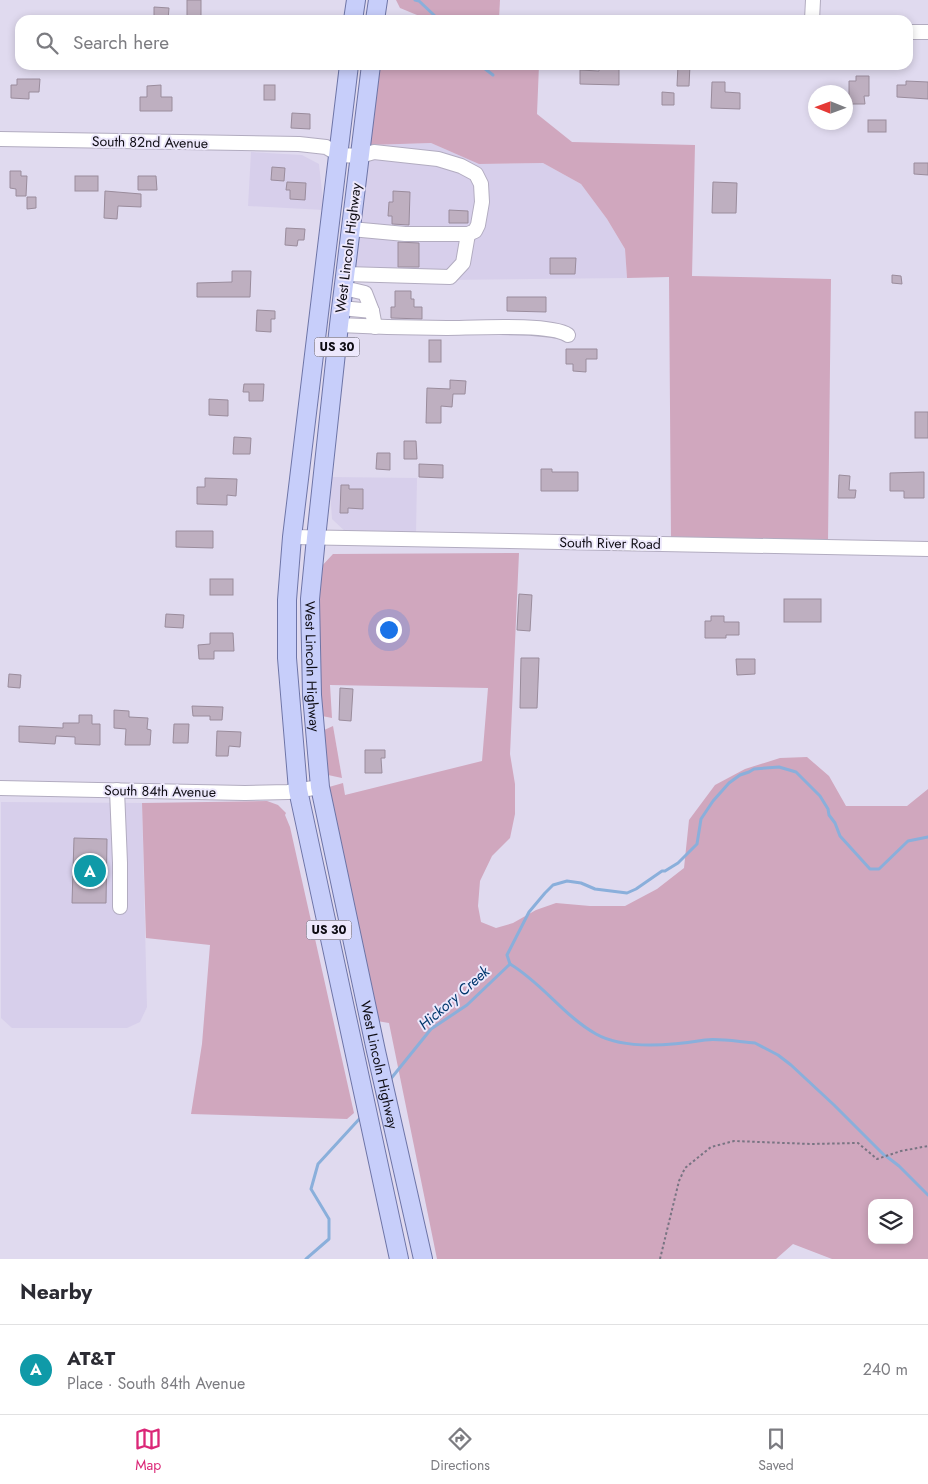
<!DOCTYPE html>
<meta charset="utf-8">
<style>
body{margin:0;font-family:Jost,sans-serif;background:#f2f2f3;color:#2b2b33}
.controls{position:absolute;right:15px;bottom:15px;display:grid;overflow:hidden;border-radius:10px;box-shadow:0 2px 8px #0003}
.controls button{width:45px;height:45px;display:grid;place-items:center;padding:0;border:0;border-bottom:1px solid #e1e1e2;background:#fff;color:#2b2b33;font:25px sans-serif}
.compass{position:absolute;left:808px;top:85px;width:45px;height:45px;border-radius:50%;background:#fff;box-shadow:0 2px 8px #0003;rotate:271deg}
.you{position:absolute;left:388px;top:629px;width:18px;height:18px;margin:-12px;border:4px solid #fff;border-radius:50%;background:#1a73e8;box-shadow:0 0 0 8px #1a73e833}
.badge{display:grid;place-items:center;width:32px;height:32px;border-radius:50%;background:#db2777;color:#fff;font-size:16px;font-weight:700}
.pin{position:absolute;translate:-50% -50%;border:2px solid #fff;box-shadow:0 1px 5px #0006}
.list{margin:0;padding:0;list-style:none}
h2{display:flex;justify-content:space-between;align-items:center;height:65px;margin:0;padding:0 20px;font-size:21px}
h2 small{font-size:16px;font-weight:400;color:#7c7c81}
.list li{display:grid;grid-template-columns:32px 1fr auto;gap:15px;align-items:center;box-sizing:border-box;height:90px;padding:0 20px;border-top:1px solid #e1e1e2}
.list b{display:block;font-size:19px;white-space:nowrap}
.list p{margin:0;font-size:16px;white-space:nowrap;color:#7c7c81}
.list em{font-size:16px;font-style:normal;color:#7c7c81}
.icon{flex:none;width:28px;height:28px;fill:none;stroke:currentColor;stroke-width:2;stroke-linecap:round;stroke-linejoin:round}
.map{position:relative;flex:none;width:928px;height:1259px;overflow:hidden}
.search{position:absolute;background:#fff;box-shadow:0 2px 8px #0003;left:15px;right:15px;top:15px;height:55px;display:flex;align-items:center;gap:12px;box-sizing:border-box;padding:0 18px;border-radius:15px;color:#7c7c81;font-size:19px}
.sheet{height:155px;background:#fff}
nav{display:flex;justify-content:space-around;align-items:center;box-sizing:border-box;height:70px;border-top:1px solid #e1e1e2;background:#fff;font-size:14px;color:#7c7c81}
nav a{display:grid;justify-items:center;gap:2px}
nav .on{color:#db2777}
.map>svg:first-child{display:block}
</style>
<div class="map">
<svg width="928" height="1259" viewBox="0 0 928 1259">
<rect width="100%" height="100%" fill="#e0daef"/>
<g fill="#d7cfeb">
<polygon points="431,143 479,164 543,163 581,184 607,219 625,249 627,278 351,281 369,145"/>
<polygon points="251,152 302,155 319,164 324,210 248,206"/>
<polygon points="329,477 417,478 416,536 347,533 332,519"/>
<polygon points="1,802 142,803 147,1007 140,1022 127,1028 12,1028 1,1018"/>
</g>
<g fill="#d0a7be" fill-rule="evenodd">
<polygon points="396,0 500,0 499,19 417,15 400,8"/>
<polygon points="379,65 539,65 537,114 572,142 695,145 692,276 831,279 828,541 671,538 669,277 627,278 625,249 607,219 581,184 543,163 479,164 431,143 369,145"/>
<path d="M 519,553 L 510,754 L 515,784 L 515,814 L 510,838 L 492,856 L 480,881 L 478,906 L 481,922 L 496,928 L 513,923 L 536,910 L 556,903 L 590,906 L 625,906 L 657,889 L 684,868 L 689,820 L 715,785 L 745,769 L 780,758 L 807,757 L 829,776 L 846,806 L 907,806 L 928,789 L 928,1259 L 832,1259 L 793,1244 L 776,1259 L 437,1259 L 389,1023 L 377,1021 L 329,787 L 343,783 L 345,795 L 482,761 L 488,688 L 330,685 L 332,718 L 322,716 L 317,666 L 320,568 L 333,554 ZM 872,1203 L 909,1203 L 909,1240 L 872,1240 Z"/>
<polygon points="333,726 342,778 328,775 322,731"/>
<polygon points="267,801 278,805 286,813 285,815 290,827 354,1113 347,1119 191,1114 202,1044 210,945 146,938 142,803"/>
</g>
<g fill="none" stroke-linecap="round" stroke-linejoin="round">
<g stroke="#8aafdb" stroke-width="3">
<polyline points="415,0 419,1 436,17"/>
<polyline points="480,65 493,75"/>
<polyline points="510,964 507,955 529,912 545,893 553,885 567,881 581,883 595,889 627,893 636,889 662,871 665,871 678,863 697,844 701,819 713,801 729,783 740,775 749,772 754,769 779,767 796,772 820,796 828,809 829,815 835,823 840,836 870,869 879,869 908,841 928,837"/>
<path d="M 510,964 C 542,983 564,1016 596,1034 C 624,1050 674,1045 705,1040 C 719,1038 740,1042 755,1043 L 778,1055 L 791,1065 L 834,1105 L 884,1155"/>
<polyline points="389,1081 431,1029 467,1005 510,964"/>
<polyline points="886,1156 899,1166 928,1195"/>
<polyline points="306,1259 329,1239 329,1219 311,1189 318,1164 362,1116"/>
</g>
</g>
<g fill="#beafc0" stroke="#9a8c9c">
<rect x="187" y="0" width="14" height="16"/>
<polygon points="154,7 169,8 168,20 154,20"/>
<polygon points="678,65 690,65 689,86 677,86"/>
<polygon points="599,68 619,68 619,85 580,84 580,70 599,71"/>
<polygon points="856,76 869,76 869,96 864,96 865,104 849,104 849,81 856,81"/>
<polygon points="17,79 40,79 39,92 29,92 29,99 11,98 11,85 17,85"/>
<polygon points="906,81 928,82 928,99 897,97 897,85 906,85"/>
<polygon points="712,82 725,82 725,92 740,93 740,109 711,108"/>
<polygon points="161,85 161,97 172,97 172,111 140,111 140,97 147,97 147,86"/>
<rect x="264" y="85" width="11" height="15"/>
<polygon points="662,92 674,93 674,105 662,105"/>
<polygon points="292,113 310,114 310,129 291,128"/>
<rect x="868" y="120" width="18" height="12"/>
<polygon points="914,163 928,163 928,175 914,174"/>
<polygon points="272,167 285,168 284,181 271,180"/>
<polygon points="10,171 21,171 21,176 27,176 26,196 16,196 16,189 10,188"/>
<rect x="75" y="176" width="23" height="15"/>
<polygon points="138,176 156,176 157,190 138,190"/>
<polygon points="287,182 306,183 305,200 290,199 290,190 286,190"/>
<polygon points="713,182 737,183 736,213 712,213"/>
<polygon points="105,191 141,194 141,207 118,206 117,219 104,218"/>
<polygon points="393,191 410,192 409,225 392,224 392,216 388,216 389,202 393,202"/>
<polygon points="27,197 36,197 36,208 27,209"/>
<polygon points="449,210 468,211 468,223 449,223"/>
<polygon points="286,228 305,229 304,240 298,240 297,246 285,245"/>
<polygon points="398,242 419,243 419,267 398,267"/>
<polygon points="550,258 576,258 575,274 550,274"/>
<polygon points="232,271 251,271 250,297 197,297 197,283 232,282"/>
<polygon points="892,275 901,276 902,284 892,283"/>
<polygon points="395,291 411,291 411,299 414,299 414,307 422,307 422,319 391,318 391,307 395,307"/>
<polygon points="507,297 546,297 546,312 507,311"/>
<polygon points="257,310 275,311 275,319 271,319 271,332 256,331"/>
<rect x="429" y="340" width="12" height="22"/>
<polygon points="566,349 597,349 597,359 586,359 586,372 573,371 573,364 566,364"/>
<polygon points="450,380 466,381 465,394 453,394 452,407 441,406 441,423 426,423 427,388 450,389"/>
<polygon points="244,384 264,384 263,401 249,401 249,392 243,392"/>
<polygon points="209,399 228,400 228,416 209,415"/>
<rect x="915" y="412" width="13" height="26"/>
<polygon points="234,437 251,438 250,454 233,454"/>
<polygon points="404,441 416,441 417,459 404,459"/>
<polygon points="377,453 390,453 390,470 376,469"/>
<polygon points="419,464 443,465 443,478 419,477"/>
<polygon points="541,469 552,469 552,472 578,472 578,491 541,491"/>
<polygon points="924,472 924,498 904,498 904,491 890,491 890,473"/>
<polygon points="839,475 850,476 849,490 856,490 855,498 838,498"/>
<polygon points="205,478 237,479 236,496 227,495 227,505 197,504 197,487 205,487"/>
<polygon points="341,485 349,485 349,489 363,489 363,509 348,508 348,513 340,513"/>
<polygon points="176,531 213,531 213,548 176,547"/>
<rect x="210" y="579" width="23" height="16"/>
<polygon points="519,594 532,595 530,631 517,630"/>
<rect x="784" y="599" width="37" height="23"/>
<polygon points="166,614 184,615 183,628 165,627"/>
<polygon points="711,616 724,616 724,622 739,622 739,635 726,635 726,638 705,638 705,621 711,621"/>
<polygon points="210,633 233,633 234,651 214,651 214,659 199,659 198,645 210,644"/>
<polygon points="521,658 539,658 537,708 520,708"/>
<polygon points="736,659 755,659 755,674 737,675"/>
<polygon points="9,674 21,675 20,688 8,687"/>
<polygon points="340,688 353,689 351,721 339,720"/>
<polygon points="192,706 223,707 222,720 210,720 210,716 193,716"/>
<polygon points="114,710 129,711 129,717 148,718 147,729 151,730 150,745 125,745 126,729 114,728"/>
<polygon points="79,715 92,715 92,724 100,724 100,745 75,744 75,737 56,736 55,744 19,742 19,726 63,728 63,723 79,723"/>
<polygon points="174,724 189,724 188,743 173,743"/>
<polygon points="217,731 241,732 240,747 229,746 228,756 216,756"/>
<polygon points="365,750 385,750 385,758 381,758 382,773 365,773"/>
<polygon points="74,838 107,839 106,903 72,903"/>
</g>
<g fill="none" stroke-linecap="round" stroke-linejoin="round">
<g stroke="#b2acc0" stroke-width="16">
<g id="minor">
<polyline points="812,20 813,0"/>
<polyline points="908,32 928,32"/>
<polyline points="0,139 299,144 326,147 340,155 360,156 374,152 438,159 461,166 476,174 481,184 482,202 478,225 475,231 468,234 405,234 351,229"/>
<polyline points="345,274 450,277 463,263 468,234"/>
<polyline points="344,288 365,293 372,311 375,327"/>
<polyline points="341,308 372,311"/>
<path d="M 339,325 C 375,327 411,328 447,328 C 471,328 550,323 568,335"/>
<polyline points="292,537 928,549"/>
<polyline points="0,788 245,793 288,792 320,787"/>
<polyline points="117,790 120,863 120,907"/>
</g>
</g>
<g stroke="#6e75a7" stroke-width="20">
<g id="major">
<polyline points="353,20 356,0"/>
<polyline points="375,20 378,0"/>
<polyline points="349,65 292,537 287,600 287,658 298,790 399,1259"/>
<path id="s1" d="M 371,65 L 339,325 L 316,538 L 310,599 L 312,695 L 320,787 L 376,1051 L 423,1259"/>
</g>
</g>
<polyline stroke="#787482" stroke-width="2" stroke-dasharray="2.5 2.5" stroke-linecap="butt" points="660,1259 679,1181 685,1168 711,1147 734,1141 811,1144 858,1143 877,1159 901,1151 928,1146"/>
<use href="#minor" stroke="#fff" stroke-width="14"/>
<use href="#major" stroke="#c7cefa" stroke-width="18"/>
</g>
<g text-anchor="middle" dominant-baseline="central" stroke-width="4" stroke-linejoin="round" paint-order="stroke">
<g fill="#ede8fc" stroke="#514e59" stroke-width="1">
<rect x="314.5" y="337.5" width="45" height="19" rx="4"/>
<rect x="306.5" y="920.5" width="45" height="19" rx="4"/>
</g>
<g font-size="12" font-weight="bold" fill="#0e0c13">
<text x="337" y="347">US 30</text>
<text x="329" y="930">US 30</text>
</g>
<g font-size="14" fill="#0e0c13" stroke="#ede8fc">
<text transform="translate(150 142) rotate(1)">South 82nd Avenue</text>
<text transform="translate(348 248) rotate(-83)">West Lincoln Highway</text>
<text transform="translate(610 543) rotate(1)">South River Road</text>
<text stroke="none"><textPath href="#s1" startOffset="605">West Lincoln Highway</textPath></text>
<text transform="translate(160 791) rotate(1)">South 84th Avenue</text>
<text stroke="none"><textPath href="#s1" startOffset="1010">West Lincoln Highway</textPath></text>
</g>
<g font-size="15" font-style="italic" fill="#00376d" stroke="#ede8fc">
<text transform="translate(454 998) rotate(-41)">Hickory Creek</text>
</g>
</g>
</svg>
<div class="controls">
<button><svg class="icon" aria-label="layers" viewBox="0 0 24 24"><path d="M12 4l9 5-9 5-9-5zM3 14l9 5 9-5"/></svg></button>
</div>
<svg class="compass" viewBox="-18 -18 36 36"><path d="M0-13l5 13h-10z" fill="#e53935"/><path d="M0 13l5-13h-10z" fill="#7c7c81"/></svg>
<div class="you"></div>
<div class="pin badge" style="left:90px;top:871px;background:#0f9aa8">A</div>
<div class="search"><svg class="icon" aria-label="search" viewBox="0 0 24 24"><circle cx="10" cy="10" r="6"/><path d="M15 15l6 6"/></svg>Search here</div>
</div>
<section class="sheet">
<h2>Nearby<small></small></h2>
<ul class="list">
<li><span class="badge" style="background:#0f9aa8">A</span><div><b>AT&amp;T</b><p>Place · South 84th Avenue</p></div><em>240 m</em></li>
</ul>
</section>
<nav>
<a class="on"><svg class="icon" aria-label="map" viewBox="0 0 24 24"><path d="M3 6l6-2 6 2 6-2v14l-6 2-6-2-6 2zM9 4v14M15 6v14"/></svg>Map</a>
<a><svg class="icon" aria-label="directions" viewBox="0 0 24 24"><path d="M12 3l9 9-9 9-9-9zM9 14v-3h6M13 9l2 2-2 2"/></svg>Directions</a>
<a><svg class="icon" aria-label="saved" viewBox="0 0 24 24"><path d="M7 4h10v16l-5-4-5 4z"/></svg>Saved</a>
</nav>
